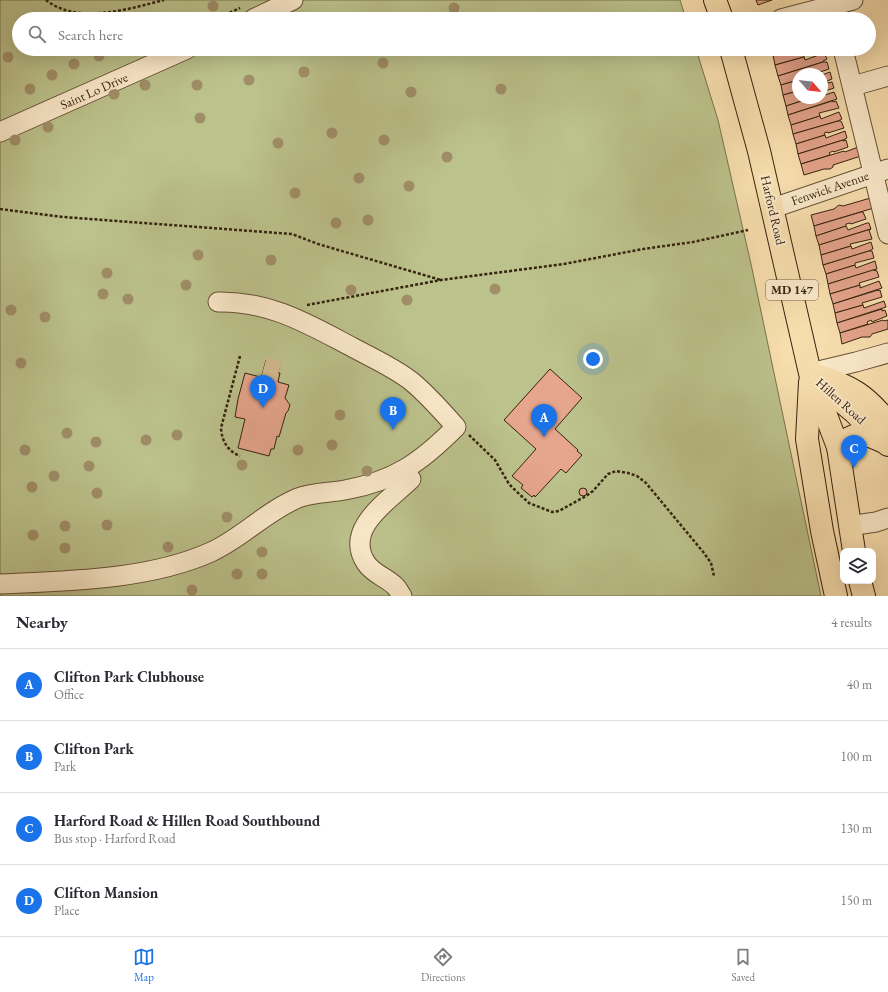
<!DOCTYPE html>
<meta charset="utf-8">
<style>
body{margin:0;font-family:"EB Garamond",serif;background:#f7f7f7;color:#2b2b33}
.controls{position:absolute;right:12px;bottom:12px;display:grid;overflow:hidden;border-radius:8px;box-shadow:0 4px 16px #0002}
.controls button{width:36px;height:36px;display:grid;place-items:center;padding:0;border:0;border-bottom:1px solid #e1e1e2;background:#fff;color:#2b2b33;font:20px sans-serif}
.compass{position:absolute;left:792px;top:68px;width:36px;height:36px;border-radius:50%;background:#fff;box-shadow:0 4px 16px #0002;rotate:118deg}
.you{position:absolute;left:593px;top:359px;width:14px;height:14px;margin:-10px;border:3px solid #fff;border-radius:50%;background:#1a73e8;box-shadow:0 0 0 6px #1a73e833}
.badge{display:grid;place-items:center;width:26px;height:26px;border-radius:50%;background:#1a73e8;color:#fff;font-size:13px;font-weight:700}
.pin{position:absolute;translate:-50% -33px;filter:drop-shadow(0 1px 2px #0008)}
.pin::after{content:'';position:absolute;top:21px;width:14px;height:12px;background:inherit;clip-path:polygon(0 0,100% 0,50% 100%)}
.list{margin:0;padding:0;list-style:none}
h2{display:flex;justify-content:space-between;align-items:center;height:52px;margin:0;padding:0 16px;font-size:17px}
h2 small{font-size:13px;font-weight:400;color:#7c7c81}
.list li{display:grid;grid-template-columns:26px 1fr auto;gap:12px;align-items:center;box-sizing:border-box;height:72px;padding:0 16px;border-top:1px solid #e1e1e2}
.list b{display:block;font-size:15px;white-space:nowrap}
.list p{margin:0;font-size:13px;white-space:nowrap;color:#7c7c81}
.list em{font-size:13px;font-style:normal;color:#7c7c81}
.icon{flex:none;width:22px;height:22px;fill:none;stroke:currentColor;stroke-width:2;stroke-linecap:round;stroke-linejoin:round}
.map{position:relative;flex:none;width:888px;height:596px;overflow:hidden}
.search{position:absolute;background:#fff;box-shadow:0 4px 16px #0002;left:12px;right:12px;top:12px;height:44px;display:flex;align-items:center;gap:10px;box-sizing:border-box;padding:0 14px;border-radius:22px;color:#7c7c81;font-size:15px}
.sheet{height:340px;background:#fff}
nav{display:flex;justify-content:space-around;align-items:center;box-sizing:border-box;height:56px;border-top:1px solid #e1e1e2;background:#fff;font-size:11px;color:#7c7c81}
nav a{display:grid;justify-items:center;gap:2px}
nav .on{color:#1a73e8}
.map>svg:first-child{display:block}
</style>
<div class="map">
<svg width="888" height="596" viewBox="0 0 888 596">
<rect width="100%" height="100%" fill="#f9dfaf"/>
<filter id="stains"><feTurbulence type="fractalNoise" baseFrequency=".005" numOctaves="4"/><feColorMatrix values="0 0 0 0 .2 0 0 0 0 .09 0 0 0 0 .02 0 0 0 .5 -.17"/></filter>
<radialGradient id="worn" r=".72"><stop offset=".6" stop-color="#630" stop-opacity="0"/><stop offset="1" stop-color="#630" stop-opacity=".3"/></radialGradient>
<polygon fill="#bcc28c" stroke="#78724e" points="0,0 680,0 686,19 19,19 19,49 696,49 718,120 751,264 821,596 0,596"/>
<g fill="#e6a58d" stroke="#35230f">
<polygon points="756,0 772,0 758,5"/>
<polygon points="771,49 794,49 773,55"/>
<polygon points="794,49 824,49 804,54 804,57 775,65 773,55"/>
<polygon points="824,53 827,59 823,61 823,62 778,76 775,65 804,57 805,60"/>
<polygon points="823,62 827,62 829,69 814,74 813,73 798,74 798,80 781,85 778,76"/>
<polygon points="830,72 832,79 822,83 822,75"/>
<polygon points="798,80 798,91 783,95 781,85"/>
<polygon points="828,82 828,83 832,82 834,88 822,92 822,83"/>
<polygon points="798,91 798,98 811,98 786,106 783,95"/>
<polygon points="834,92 837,99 788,115 786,106 811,98 822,98 822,96"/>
<polygon points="832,101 833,102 836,101 839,108 819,113 820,116 791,125 788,115"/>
<polygon points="839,112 842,119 838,121 793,134 791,125 820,116 821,119"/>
<polygon points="838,121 841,121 844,128 828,133 828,132 824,133 825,135 796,144 793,134"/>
<polygon points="845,131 847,138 843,140 798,154 796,144 825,135 826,138"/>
<polygon points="843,140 843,141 846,140 848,147 834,152 833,151 829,153 830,155 801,164 798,154"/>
<polygon points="861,146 864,155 833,165 833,167 830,169 824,169 804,175 801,164 844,151 845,152"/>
<polygon points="874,197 877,207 814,226 811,215 834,209 839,205 843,206"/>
<polygon points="861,212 863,212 866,219 851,224 850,223 846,224 846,226 816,236 814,226"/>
<polygon points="867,223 869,223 871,229 819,245 816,236 846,226 848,230"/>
<polygon points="871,229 869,230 872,239 850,244 851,246 821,255 819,245"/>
<polygon points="871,242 873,249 869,251 823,265 821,255 851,246 852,249"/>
<polygon points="869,251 872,251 874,258 855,263 855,265 826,274 823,265"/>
<polygon points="875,261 877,269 828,284 826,274 855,265 856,268"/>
<polygon points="873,270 877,271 879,277 859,283 860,285 830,294 828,284"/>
<polygon points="879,281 882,288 833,304 830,294 860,285 860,288"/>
<polygon points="878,290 878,291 880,290 882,297 862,303 863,305 835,313 833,304"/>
<polygon points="884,301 886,307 837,323 835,313 863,305 864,308"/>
<polygon points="882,309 882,311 885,310 887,316 872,322 871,320 867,322 868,324 840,333 837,323"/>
<polygon points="883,320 884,321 888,320 888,329 872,334 870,337 862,337 842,344 840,333"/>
<polygon points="266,360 280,364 278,373 280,373 278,382 289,385 285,398 290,405 288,411 286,413 279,437 277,436 274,449 271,449 269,456 238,448 245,419 235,417 238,399 245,373 264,378 264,375 262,375"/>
<polygon points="550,369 582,398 555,429 578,450 577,451 582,455 566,473 561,469 535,497 534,495 532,497 521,488 523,485 512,476 536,449 504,420"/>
<circle cx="583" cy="492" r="4"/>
</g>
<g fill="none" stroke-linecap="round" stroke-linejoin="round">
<polyline stroke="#d2b98f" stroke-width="19" stroke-dasharray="19 10" stroke-linecap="butt" points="264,367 279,371"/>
<g stroke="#665237" stroke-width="21">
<g id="minor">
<polyline points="253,19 293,0"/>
<polyline points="781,19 853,0"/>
<polyline points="843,49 888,234"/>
<polyline points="853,86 888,76"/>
<polyline points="0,132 187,49"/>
<polyline points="773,208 888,169"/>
<polyline points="810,373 856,362 888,353"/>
<polyline points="849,526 876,522 888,518"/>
<path d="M 0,584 C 67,581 149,580 211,552 C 242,538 265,512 298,498 C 313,492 330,493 345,490 C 395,481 421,462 456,427 C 442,411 427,394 411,381 C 393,367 372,358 352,347 C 308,324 270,301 218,302"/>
<path d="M 402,596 C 400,593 398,589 395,586 C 386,577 373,574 366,563 C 343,528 390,500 411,479"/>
</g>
</g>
<g stroke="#35230f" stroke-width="24">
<g id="major">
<polyline points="715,0 722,19"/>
<polyline points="731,49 759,151 810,373 838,447 854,551"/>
<polyline points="814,376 835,396 854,412 888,445"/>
<path d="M 819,376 C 852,387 866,395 888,423"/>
<polyline points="810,382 807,439 822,531 836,596"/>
<path d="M 838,447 C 854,431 864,432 884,442"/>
<polyline points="860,581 864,596"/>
</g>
</g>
<g stroke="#35230f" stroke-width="2.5" stroke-dasharray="3 2" stroke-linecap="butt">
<path d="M 46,0 C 77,25 129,9 164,0"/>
<polyline points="216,19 240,8"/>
<polyline points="0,209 63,217 292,234 318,244 441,280"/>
<polyline points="307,305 441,280 564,264 643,249 693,242 748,230"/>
<path d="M 240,356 L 221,428 C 222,442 228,451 240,456"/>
<polyline points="469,435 495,460 509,484 516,491 529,503 552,512 559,511 586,496 593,491 608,474 616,471 628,473 637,476 646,483 704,553 711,563 714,576"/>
</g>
<use href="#minor" stroke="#fbeacb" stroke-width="19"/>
<use href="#major" stroke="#f9dfaf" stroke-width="22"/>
</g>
<g fill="#a08e68">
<circle cx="213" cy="6" r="5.5"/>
<circle cx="454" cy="8" r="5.5"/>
<circle cx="99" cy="56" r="5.5"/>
<circle cx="8" cy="57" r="5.5"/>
<circle cx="383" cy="63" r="5.5"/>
<circle cx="74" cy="64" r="5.5"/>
<circle cx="304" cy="72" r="5.5"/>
<circle cx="52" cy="75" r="5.5"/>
<circle cx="249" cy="80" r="5.5"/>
<circle cx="145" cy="85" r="5.5"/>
<circle cx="197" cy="85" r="5.5"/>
<circle cx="30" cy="89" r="5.5"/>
<circle cx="501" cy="89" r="5.5"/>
<circle cx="411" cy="92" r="5.5"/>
<circle cx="114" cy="94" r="5.5"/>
<circle cx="200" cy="118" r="5.5"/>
<circle cx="48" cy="127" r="5.5"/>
<circle cx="332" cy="133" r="5.5"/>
<circle cx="15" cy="140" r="5.5"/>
<circle cx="384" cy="140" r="5.5"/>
<circle cx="278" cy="143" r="5.5"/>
<circle cx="447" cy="157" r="5.5"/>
<circle cx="359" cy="178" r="5.5"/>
<circle cx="409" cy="186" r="5.5"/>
<circle cx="295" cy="193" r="5.5"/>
<circle cx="368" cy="220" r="5.5"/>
<circle cx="336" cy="223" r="5.5"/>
<circle cx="198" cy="255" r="5.5"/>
<circle cx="271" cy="260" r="5.5"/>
<circle cx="107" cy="273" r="5.5"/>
<circle cx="186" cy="285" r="5.5"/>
<circle cx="495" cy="289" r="5.5"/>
<circle cx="351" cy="290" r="5.5"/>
<circle cx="103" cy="294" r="5.5"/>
<circle cx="128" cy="299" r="5.5"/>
<circle cx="407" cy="300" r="5.5"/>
<circle cx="11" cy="310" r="5.5"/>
<circle cx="45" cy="317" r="5.5"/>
<circle cx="21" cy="363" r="5.5"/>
<circle cx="390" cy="410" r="5.5"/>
<circle cx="340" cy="415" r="5.5"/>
<circle cx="67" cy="433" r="5.5"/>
<circle cx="177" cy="435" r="5.5"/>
<circle cx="146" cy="440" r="5.5"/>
<circle cx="96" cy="442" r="5.5"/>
<circle cx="332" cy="445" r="5.5"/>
<circle cx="25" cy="450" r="5.5"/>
<circle cx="298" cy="450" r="5.5"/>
<circle cx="242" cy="465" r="5.5"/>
<circle cx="89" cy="466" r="5.5"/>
<circle cx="367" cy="471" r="5.5"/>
<circle cx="54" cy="476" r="5.5"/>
<circle cx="32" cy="487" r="5.5"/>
<circle cx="97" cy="493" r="5.5"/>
<circle cx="227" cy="517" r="5.5"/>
<circle cx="107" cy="525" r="5.5"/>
<circle cx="65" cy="526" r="5.5"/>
<circle cx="33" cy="535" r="5.5"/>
<circle cx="168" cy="547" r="5.5"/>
<circle cx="65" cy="548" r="5.5"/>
<circle cx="262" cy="552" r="5.5"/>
<circle cx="237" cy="574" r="5.5"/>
<circle cx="262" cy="574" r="5.5"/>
<circle cx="192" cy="590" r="5.5"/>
</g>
<g text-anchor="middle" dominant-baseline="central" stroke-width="4" stroke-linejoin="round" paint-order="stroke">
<rect fill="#fbeacb" stroke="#705f47" stroke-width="1" x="766" y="280" width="52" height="20" rx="3"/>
<g font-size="12" font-weight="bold" fill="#35230f">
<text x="792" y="290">MD 147</text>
</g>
<g font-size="13" fill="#35230f" stroke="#fbeacb">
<text transform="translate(94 91) rotate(-24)">Saint Lo Drive</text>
<text transform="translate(830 188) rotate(-19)">Fenwick Avenue</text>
<text transform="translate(773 210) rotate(77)">Harford Road</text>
<text transform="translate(841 401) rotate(42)">Hillen Road</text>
</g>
</g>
<rect width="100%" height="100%" filter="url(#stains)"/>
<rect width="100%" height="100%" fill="url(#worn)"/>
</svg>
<div class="controls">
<button><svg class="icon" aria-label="layers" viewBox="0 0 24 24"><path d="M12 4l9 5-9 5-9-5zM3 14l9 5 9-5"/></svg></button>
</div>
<svg class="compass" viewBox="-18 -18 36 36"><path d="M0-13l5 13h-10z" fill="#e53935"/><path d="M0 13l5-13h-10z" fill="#7c7c81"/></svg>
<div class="you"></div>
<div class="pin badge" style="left:544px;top:437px">A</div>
<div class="pin badge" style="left:393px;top:430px">B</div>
<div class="pin badge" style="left:854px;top:468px">C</div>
<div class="pin badge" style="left:263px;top:408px">D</div>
<div class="search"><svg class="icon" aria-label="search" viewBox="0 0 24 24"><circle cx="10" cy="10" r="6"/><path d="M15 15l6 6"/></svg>Search here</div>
</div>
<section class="sheet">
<h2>Nearby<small>4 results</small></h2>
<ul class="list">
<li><span class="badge">A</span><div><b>Clifton Park Clubhouse</b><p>Office</p></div><em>40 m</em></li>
<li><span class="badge">B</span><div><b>Clifton Park</b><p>Park</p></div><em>100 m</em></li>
<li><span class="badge">C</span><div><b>Harford Road &amp; Hillen Road Southbound</b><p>Bus stop · Harford Road</p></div><em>130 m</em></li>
<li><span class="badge">D</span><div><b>Clifton Mansion</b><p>Place</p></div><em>150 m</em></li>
</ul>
</section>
<nav>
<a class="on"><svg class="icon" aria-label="map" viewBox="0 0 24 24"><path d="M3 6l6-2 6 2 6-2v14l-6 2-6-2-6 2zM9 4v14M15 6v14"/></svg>Map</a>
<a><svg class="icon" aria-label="directions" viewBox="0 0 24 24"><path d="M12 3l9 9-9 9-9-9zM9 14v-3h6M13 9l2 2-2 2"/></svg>Directions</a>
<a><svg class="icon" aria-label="saved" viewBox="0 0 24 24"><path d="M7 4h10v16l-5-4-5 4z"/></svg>Saved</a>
</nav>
